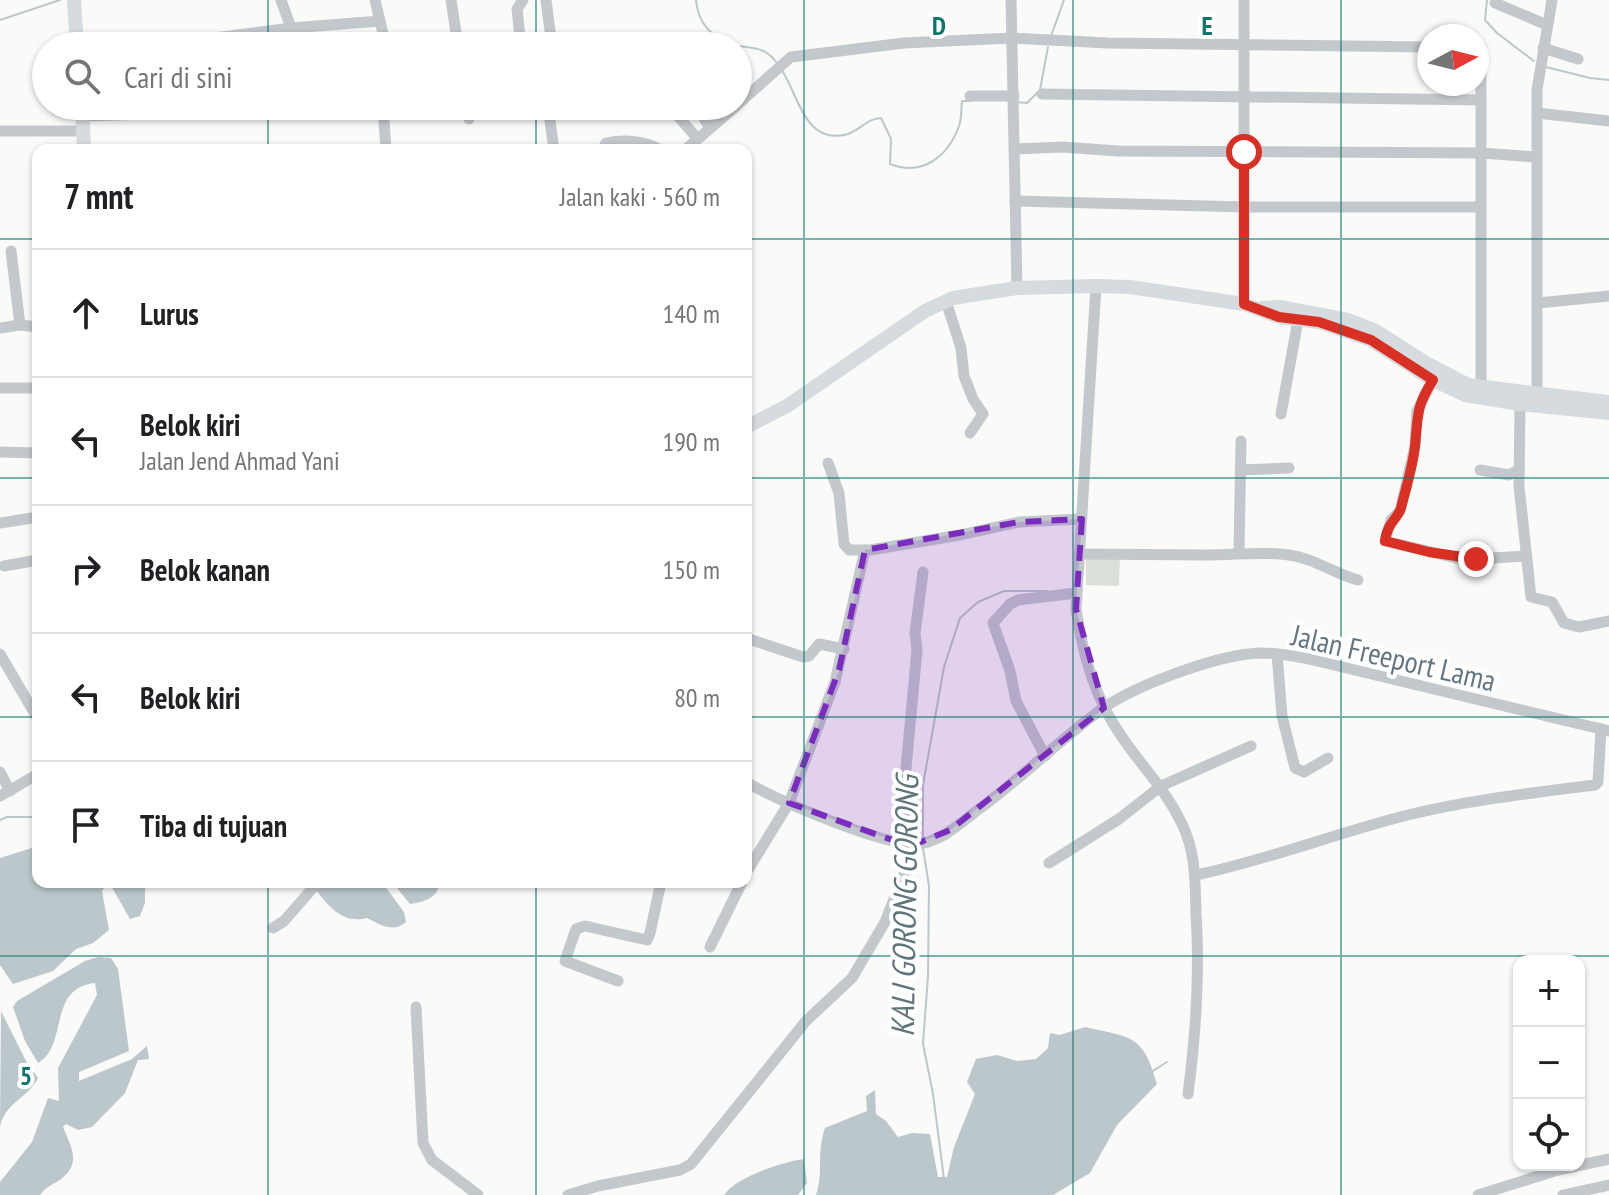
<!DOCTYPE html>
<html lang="id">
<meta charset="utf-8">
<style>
body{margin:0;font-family:"PT Sans Narrow",sans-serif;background:#f6f6f6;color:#202124}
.controls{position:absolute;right:24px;bottom:24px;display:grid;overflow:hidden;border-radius:16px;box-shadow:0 2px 6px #0004}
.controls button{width:72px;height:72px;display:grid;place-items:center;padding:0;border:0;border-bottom:2px solid #e0e0e0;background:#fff;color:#202124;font:40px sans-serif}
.compass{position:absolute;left:1417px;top:24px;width:72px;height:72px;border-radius:50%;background:#fff;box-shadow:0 2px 6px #0004;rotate:83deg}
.stop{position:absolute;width:24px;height:24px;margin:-18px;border:6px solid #d93025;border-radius:50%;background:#fff}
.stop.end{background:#d93025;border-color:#fff;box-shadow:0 2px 8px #0008}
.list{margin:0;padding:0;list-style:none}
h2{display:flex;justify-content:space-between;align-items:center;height:104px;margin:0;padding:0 32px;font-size:34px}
h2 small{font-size:26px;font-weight:400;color:#757577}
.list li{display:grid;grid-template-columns:52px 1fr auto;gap:24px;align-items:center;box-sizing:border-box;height:128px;padding:0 32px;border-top:2px solid #e0e0e0}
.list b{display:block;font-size:30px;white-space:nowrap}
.list p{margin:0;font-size:26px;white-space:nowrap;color:#757577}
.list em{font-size:26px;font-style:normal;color:#757577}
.icon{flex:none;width:44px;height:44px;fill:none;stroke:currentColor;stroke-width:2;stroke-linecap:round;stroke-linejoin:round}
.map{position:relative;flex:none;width:1609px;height:1195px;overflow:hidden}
.search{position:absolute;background:#fff;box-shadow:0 2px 6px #0004;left:32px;top:32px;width:720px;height:88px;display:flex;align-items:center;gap:20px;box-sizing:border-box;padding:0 28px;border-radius:44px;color:#757577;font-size:30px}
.panel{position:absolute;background:#fff;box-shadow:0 2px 6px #0004;left:32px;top:144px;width:720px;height:744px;border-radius:16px}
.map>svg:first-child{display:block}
</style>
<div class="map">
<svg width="1609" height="1195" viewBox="0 0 1609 1195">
<rect width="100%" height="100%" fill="#fafaf8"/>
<polygon fill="#dadfd7" points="1120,558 1119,586 1086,585 1086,559"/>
<g fill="#bbc7cb">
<polygon points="38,846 38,882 108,882 102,891 109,930 93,943 76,949 53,971 13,984 0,965 0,858"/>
<polygon points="109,882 145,882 145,903 140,916 130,919"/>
<path d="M 301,882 L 382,882 L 404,912 L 406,922 C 393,933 381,925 367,918 C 343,924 330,908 316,890 L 308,891 Z"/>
<path d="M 392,882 L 440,882 C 438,898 424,902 410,904 Z"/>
<path d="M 98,957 L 111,958 L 118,969 L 129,1051 L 79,1072 L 79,1081 L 132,1059 L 147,1046 L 149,1059 L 138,1060 L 125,1093 L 92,1127 L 78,1130 L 66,1124 L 63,1127 C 71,1147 82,1163 61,1179 C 53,1185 46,1186 40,1195 L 0,1195 L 0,1182 L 32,1142 L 48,1098 L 59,1101 L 58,1068 L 97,995 L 95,983 C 47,988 69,1045 38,1063 L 25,1041 L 13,1007 L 17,1001 L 85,961 Z"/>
<path d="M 1,1011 L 27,1063 L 38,1078 C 29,1097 6,1102 0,1126 Z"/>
<path d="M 1085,1027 C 1132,1038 1143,1034 1157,1084 L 1117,1125 L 1090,1173 L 1053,1195 L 816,1195 C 824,1171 816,1154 825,1128 L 867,1111 L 866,1096 L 875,1090 L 876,1114 L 886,1121 L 898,1137 L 912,1133 L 930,1134 L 938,1177 L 947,1177 L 954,1147 L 975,1094 L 967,1082 L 976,1059 L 997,1055 L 1017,1061 L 1036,1059 L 1048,1048 L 1050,1033 L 1060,1035 Z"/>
<path d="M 804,1159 L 807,1183 L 798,1195 L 724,1195 C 736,1177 782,1162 804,1159 Z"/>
</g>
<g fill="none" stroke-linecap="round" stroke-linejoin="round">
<g stroke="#bbc7cb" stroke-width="2">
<path d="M 696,0 C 698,24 713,39 736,46"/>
<polyline points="1487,0 1485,20 1497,33 1534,61"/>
<polyline points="0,20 60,0"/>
<polyline points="1051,36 1064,0"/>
<path d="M 738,46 C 756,48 766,48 777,63"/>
<polyline points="1546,67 1590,78 1609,80"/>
<path d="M 783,72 C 799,98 806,146 848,134 C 860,130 868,118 881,118 L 891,139 L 890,164 C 923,177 948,156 959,126 C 962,117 961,110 962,101 L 970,101"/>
<polyline points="1016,102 1027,103 1040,90 1048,47"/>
<polyline points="0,820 7,817 38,817"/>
<polyline points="923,837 923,785 944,667 960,618 978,602 1004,591 1047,591"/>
<polyline points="923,848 929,886 928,976 923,1044 933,1094 944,1179"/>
<polyline points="1151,1072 1167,1062"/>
</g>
<g stroke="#c3c8cc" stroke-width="11">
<polyline points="281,0 291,28"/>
<polyline points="375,0 386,46"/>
<polyline points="451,0 458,46"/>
<polyline points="546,0 552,46"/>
<polyline points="1011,0 1017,288"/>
<polyline points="1244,0 1244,304"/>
<polyline points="1495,3 1547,25"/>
<polyline points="520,37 517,9 523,0"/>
<polyline points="153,46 291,28 380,21"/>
<polyline points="1477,47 1481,47 1481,393"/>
<polyline points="1543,48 1578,59"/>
<polyline points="1042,94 1481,100"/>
<polyline points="970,96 1014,96"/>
<polyline points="738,104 791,57 904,43 1012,38 1108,43 1429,47"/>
<polyline points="383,106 386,150"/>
<polyline points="467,106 469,119"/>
<polyline points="548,106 554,150"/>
<polyline points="669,106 697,138"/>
<polyline points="695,106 710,127"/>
<polyline points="1537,113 1609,121"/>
<polyline points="83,116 245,111"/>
<polyline points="0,131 83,131"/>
<polyline points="1015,149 1062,147 1118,151 1481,153 1536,157"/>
<path d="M 603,150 L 606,143 C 624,139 646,141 661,150"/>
<polyline points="685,150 736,106"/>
<polyline points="1015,201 1245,207 1481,207"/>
<polyline points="11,251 20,325"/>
<path d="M 1096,286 L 1076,609 C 1082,652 1095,698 1120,734 C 1141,766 1165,788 1182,824 C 1196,853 1195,881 1196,913 C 1200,974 1196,1033 1188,1094"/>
<polyline points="946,301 961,348 964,376 973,399 983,414 970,433"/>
<polyline points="1538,303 1609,296"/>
<polyline points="0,328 20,325 38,327"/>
<polyline points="1433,380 1417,411 1415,446 1400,511 1391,520 1385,541 1456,558 1476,559 1526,556"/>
<polyline points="0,388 38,388"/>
<polyline points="1537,393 1537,90 1552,0"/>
<polyline points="1520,404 1519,486 1531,597 1552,602 1564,623 1579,627 1609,621"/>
<polyline points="1281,414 1298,320"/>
<polyline points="0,452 38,453"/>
<polyline points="828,463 839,493 844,544 849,550 870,550 960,535 1019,522 1082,519"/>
<polyline points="1241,470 1289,468"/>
<polyline points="1480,470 1509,475 1519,470"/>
<polyline points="0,523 38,517"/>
<polyline points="1239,552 1241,441"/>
<path d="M 1079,554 C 1122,554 1165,555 1209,555 C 1236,555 1262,551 1289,555 C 1314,558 1334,574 1358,580"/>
<polyline points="4,566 38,560"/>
<polyline points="746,638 803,657 809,656 819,644 844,649"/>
<polyline points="0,654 38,719"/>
<polyline points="1277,654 1282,716 1295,768 1304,772 1328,758"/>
<polyline points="1045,756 1016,701 1010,671 993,623 1010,604 1018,600 1076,593"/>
<polyline points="0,772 10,791"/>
<path d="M 746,782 C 779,801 880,845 916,844 C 940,843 962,822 979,809 C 1022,778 1059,740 1102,709 C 1136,685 1219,654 1261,653 C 1277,653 1294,656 1309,659 L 1609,731"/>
<polyline points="0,796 38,774"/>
<polyline points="1049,863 1119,819 1161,786 1251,746"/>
<polyline points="746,873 789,803 835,682 865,550"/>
<path d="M 1196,875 C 1268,860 1336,833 1408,815 C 1469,800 1532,793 1595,785 L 1598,782 L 1601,729"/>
<polyline points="273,928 284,921 318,882"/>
<polyline points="710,947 742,882"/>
<polyline points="618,981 565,961 576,929 585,926 647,940 650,933 661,882"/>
<polyline points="416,1007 423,1143 432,1160 478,1195"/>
<polyline points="568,1195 598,1186 680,1170 691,1164 806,1021 852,978 885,922 910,859 903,801 917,650 915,633 923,572"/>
<polyline points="1478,1195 1558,1170 1609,1159"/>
<polyline points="1563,1195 1609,1185"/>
</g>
<g stroke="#d6dbdf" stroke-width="14">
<polyline points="74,0 77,46"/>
<polyline points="82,106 84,150"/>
<polyline points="1261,308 1280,307 1348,320 1374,330 1426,363 1468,385 1609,402"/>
<polyline points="746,427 787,406 925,311 953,298 1017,288 1096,286 1130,287 1244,304 1279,317 1319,322 1371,340 1433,380 1465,395 1520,404 1609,413"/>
</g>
</g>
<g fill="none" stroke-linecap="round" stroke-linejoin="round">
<path stroke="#d93025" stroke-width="10" d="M 1244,152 L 1244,304 L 1279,317 L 1319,322 L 1371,340 L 1433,380 C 1416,406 1418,417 1415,446 C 1413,466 1406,488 1401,508 C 1397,520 1387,523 1385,541 L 1429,552 L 1476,559"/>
</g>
<path fill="#7b2cbf" fill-opacity="0.2" stroke="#7b2cbf" stroke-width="6" stroke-dasharray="16 10" stroke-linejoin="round" d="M 1082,519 L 1076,609 L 1104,708 L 950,830 L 916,844 L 892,840 L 789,803 L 839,670 L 865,550 L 1019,522 Z"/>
<path fill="none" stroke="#0f766e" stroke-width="2" stroke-opacity="0.55" d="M 268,0 L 268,46M 536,0 L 536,46M 804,0 L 804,1195M 1073,0 L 1073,1195M 1341,0 L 1341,1195M 268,106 L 268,150M 536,106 L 536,150M 0,239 L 38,239M 746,239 L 1609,239M 0,478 L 38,478M 746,478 L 1609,478M 0,717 L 38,717M 746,717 L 1609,717M 268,882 L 268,1195M 536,882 L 536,1195M 0,956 L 1609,956"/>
<g text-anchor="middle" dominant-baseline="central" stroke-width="8" stroke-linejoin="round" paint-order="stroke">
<g font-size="30" fill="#657683" stroke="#fff">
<text transform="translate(1394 657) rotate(13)">Jalan Freeport Lama</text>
</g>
<g font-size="32" font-style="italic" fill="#60757c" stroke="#fff">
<text transform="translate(904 906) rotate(-89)">KALI GORONG GORONG</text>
</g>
</g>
<g font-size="26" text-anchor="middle" font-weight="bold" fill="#0f766e" stroke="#fff" stroke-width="8" stroke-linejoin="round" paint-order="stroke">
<text x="939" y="35">D</text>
<text x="1207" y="35">E</text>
<text x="26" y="1085">5</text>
</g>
</svg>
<div class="controls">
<button>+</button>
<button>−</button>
<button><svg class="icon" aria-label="locate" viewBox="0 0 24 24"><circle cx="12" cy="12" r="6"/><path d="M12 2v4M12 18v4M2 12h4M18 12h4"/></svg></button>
</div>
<svg class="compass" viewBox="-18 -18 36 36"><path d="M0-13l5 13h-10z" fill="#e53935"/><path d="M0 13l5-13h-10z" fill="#757577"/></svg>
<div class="stop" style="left:1244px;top:152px"></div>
<div class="stop end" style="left:1476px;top:559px"></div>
<div class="search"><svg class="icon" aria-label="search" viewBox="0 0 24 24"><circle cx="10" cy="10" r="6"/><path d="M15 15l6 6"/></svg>Cari di sini</div>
<section class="panel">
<h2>7 mnt<small>Jalan kaki · 560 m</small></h2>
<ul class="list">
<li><svg class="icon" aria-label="ahead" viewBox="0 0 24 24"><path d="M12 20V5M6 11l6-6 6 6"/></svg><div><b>Lurus</b></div><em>140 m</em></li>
<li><svg class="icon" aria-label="left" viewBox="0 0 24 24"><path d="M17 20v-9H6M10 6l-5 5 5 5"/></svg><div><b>Belok kiri</b><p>Jalan Jend Ahmad Yani</p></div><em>190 m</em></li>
<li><svg class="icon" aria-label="right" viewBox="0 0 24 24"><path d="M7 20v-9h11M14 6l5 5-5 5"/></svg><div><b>Belok kanan</b></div><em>150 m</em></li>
<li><svg class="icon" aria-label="left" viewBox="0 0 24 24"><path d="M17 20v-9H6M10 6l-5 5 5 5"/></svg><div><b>Belok kiri</b></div><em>80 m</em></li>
<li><svg class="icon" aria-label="arrive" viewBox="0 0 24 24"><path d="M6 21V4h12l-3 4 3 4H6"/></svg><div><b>Tiba di tujuan</b></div></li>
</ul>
</section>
</div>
